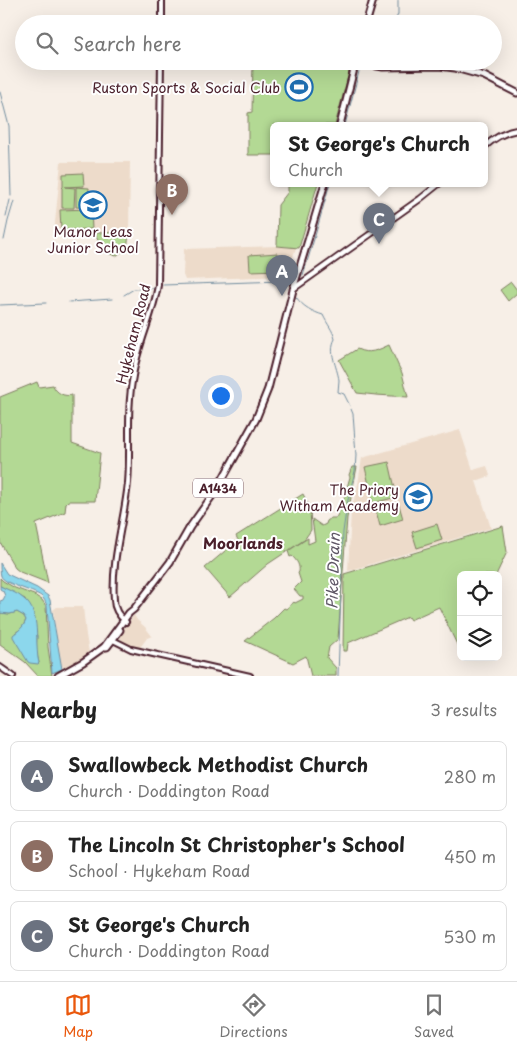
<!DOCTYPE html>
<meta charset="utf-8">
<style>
body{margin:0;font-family:"Playpen Sans",sans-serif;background:#f6f6f6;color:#222}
.controls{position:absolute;right:15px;bottom:15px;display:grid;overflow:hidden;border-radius:8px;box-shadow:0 5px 20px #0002}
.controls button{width:45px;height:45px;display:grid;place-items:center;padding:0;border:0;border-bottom:1px solid #e0e0e0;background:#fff;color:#222;font:25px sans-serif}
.you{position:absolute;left:220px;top:395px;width:18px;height:18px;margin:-12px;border:4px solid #fff;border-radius:50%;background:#1a73e8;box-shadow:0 0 0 8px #1a73e833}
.badge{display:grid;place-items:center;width:32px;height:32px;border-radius:50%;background:#ea580c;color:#fff;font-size:16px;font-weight:700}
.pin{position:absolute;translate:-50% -41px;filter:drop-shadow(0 1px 2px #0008)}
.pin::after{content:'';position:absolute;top:26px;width:18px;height:15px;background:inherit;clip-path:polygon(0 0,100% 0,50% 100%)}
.popup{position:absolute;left:270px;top:122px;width:218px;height:65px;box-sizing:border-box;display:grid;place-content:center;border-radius:8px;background:#fff;filter:drop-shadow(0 1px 4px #0005);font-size:16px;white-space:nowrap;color:#767676}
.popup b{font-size:19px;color:#222}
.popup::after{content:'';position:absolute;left:50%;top:100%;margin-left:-10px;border:10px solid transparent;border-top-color:#fff}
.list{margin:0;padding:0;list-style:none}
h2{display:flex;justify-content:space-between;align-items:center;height:65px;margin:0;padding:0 20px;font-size:21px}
h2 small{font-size:16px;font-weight:400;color:#767676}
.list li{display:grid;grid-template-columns:32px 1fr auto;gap:15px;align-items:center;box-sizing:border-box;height:70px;margin:0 10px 10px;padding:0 10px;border:1px solid #e0e0e0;border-radius:8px}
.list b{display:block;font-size:19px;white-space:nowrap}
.list p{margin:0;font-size:16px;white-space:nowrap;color:#767676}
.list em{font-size:16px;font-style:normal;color:#767676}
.icon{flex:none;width:28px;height:28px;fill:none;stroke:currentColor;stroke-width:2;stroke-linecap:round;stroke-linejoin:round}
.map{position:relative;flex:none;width:517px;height:676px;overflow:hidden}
.search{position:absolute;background:#fff;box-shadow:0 5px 20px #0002;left:15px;right:15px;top:15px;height:55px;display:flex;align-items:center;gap:12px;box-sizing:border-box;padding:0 18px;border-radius:28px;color:#767676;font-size:19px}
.sheet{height:305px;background:#fff}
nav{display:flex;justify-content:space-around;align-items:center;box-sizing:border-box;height:70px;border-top:1px solid #e0e0e0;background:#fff;font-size:14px;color:#767676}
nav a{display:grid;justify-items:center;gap:2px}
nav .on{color:#ea580c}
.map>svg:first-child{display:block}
</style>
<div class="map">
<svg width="517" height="676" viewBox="0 0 517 676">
<rect width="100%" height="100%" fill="#f7efe7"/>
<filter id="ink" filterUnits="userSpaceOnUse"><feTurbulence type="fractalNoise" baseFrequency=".02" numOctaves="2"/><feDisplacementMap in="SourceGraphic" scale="10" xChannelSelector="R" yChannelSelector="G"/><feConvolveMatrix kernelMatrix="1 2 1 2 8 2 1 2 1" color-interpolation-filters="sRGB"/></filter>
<g filter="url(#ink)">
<g fill="#eddbca">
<polygon points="61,162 130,162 129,232 54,233"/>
<polygon points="277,246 296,248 287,274 283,276 185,280 183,275 184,249"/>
<polygon points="460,430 473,470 487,466 490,476 476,481 491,528 348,571 351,511 358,484 362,458"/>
<polygon points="57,607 83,607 86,635 89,653 64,669 60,662 55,636 56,634 53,610"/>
<polygon points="134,615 137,620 145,627 152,636 147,638 139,649 125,644 121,640 120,636 122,631"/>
</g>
<g fill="#b3d994" stroke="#7e7c60">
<polygon points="253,61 352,61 335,125 274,125 274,155 248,155 248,113 252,112"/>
<polygon points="83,173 84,186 65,187 75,188 74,208 62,208 62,188 63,187 63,174"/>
<polygon points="288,183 318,183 299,248 277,246 278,205 288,192"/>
<polygon points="76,187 89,188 89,208 76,207"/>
<polygon points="91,209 92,229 61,230 60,210"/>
<path d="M 129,232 C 128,246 128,248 116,256 L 101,251 L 101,248 L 95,233 Z"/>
<polygon points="278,253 279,270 250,271 249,255"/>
<polygon points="511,282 517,290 517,293 508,301 500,290"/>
<path d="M 389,345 L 398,365 L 402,373 L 408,397 L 376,395 L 357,393 L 339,360 L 357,349 C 369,355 378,350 389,345 Z"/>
<path d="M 37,382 L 39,387 L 53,385 C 56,393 64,397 72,395 L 72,443 L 100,453 L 95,501 L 68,501 L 66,503 L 65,512 L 36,524 L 48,583 L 20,572 L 15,568 L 0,542 L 0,397 Z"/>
<polygon points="389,462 397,497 373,503 365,467"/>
<path d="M 352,467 L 357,467 L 347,518 L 338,639 L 329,647 L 327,658 L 336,668 L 336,676 L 311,676 L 306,656 L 293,663 L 245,641 L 274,618 L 284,608 L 286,609 L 294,602 L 295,603 L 303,599 L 303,596 L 300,596 L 294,589 L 301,582 L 298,573 L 299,572 C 300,565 297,561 292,556 L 290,557 L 288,551 L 308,538 L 308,544 L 315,541 L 312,519 L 322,526 L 326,524 L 327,521 L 331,518 L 336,518 L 342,505 L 350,477 L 349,475 Z"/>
<polygon points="303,494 310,508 311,530 304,540 268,564 230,597 205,568 238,540 236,536"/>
<polygon points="399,505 403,519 380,526 376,511"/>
<polygon points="437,524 442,540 417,548 412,532"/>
<polygon points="503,526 507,552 496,575 461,575 461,653 439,607 410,620 408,617 348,643 347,651 343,651 344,574"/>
<polygon points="0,578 3,581 15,588 34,595 42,600 46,606 48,647 52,676 38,676 25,662 0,644 0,613 10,614 17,612 24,616 26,620 22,628 15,633 33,663 39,663 36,650 37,636 25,599 0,586"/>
</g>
<g fill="#8cd7ec" stroke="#728d9f">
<path d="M 0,563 L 7,574 L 37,588 L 48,596 L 50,600 L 62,669 L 52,673 L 47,606 C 46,603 44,598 41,596 C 32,590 4,584 1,576 C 0,572 0,567 0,563 Z"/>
<path d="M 0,586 C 8,590 18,593 24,599 C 42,613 34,643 39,663 L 38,664 L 30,663 L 28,662 L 13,637 L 13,635 C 19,630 23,628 26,620 L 24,616 L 17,612 L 10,614 L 0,613 L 0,601 L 3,600 L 5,596 L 3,591 L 0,589 Z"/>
</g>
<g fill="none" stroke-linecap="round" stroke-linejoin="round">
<g stroke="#728d9f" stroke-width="1">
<polyline points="394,24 398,14 398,0"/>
<polyline points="0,92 9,126 11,196"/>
<polyline points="345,125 360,68"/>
<polyline points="6,217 10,200"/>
<polyline points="4,240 8,221 14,201"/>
<polyline points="303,275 315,236 330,183"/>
<polyline points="163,285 282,281 289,278 292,268"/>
<polyline points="124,295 134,289 153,288"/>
<path d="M 296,297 C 303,307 313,312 323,315 C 327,324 333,330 335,339 C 328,352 337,366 339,380 C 339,384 338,388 338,392 L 344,394 L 350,406"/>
<polyline points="69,302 112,299"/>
<polyline points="0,305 46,303"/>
<polyline points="338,676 343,532 347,504 355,471 356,455 353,414 351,409"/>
</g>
<g stroke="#4a1f2b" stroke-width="8">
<g id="tertiary">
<polyline points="162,24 162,0"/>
<path d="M 126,622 C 119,616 114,609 114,600 C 111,560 124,522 128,483 C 131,447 126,411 133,376 C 138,344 153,316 158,285 L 161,61"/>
<polyline points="111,639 131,649 250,676"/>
<polyline points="0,667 13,676"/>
</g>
</g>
<g stroke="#4a1f2b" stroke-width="8">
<g id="secondary">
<path d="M 484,147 C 494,138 504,132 517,130"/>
<polyline points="293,289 420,199 440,183"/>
</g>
</g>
<g stroke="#4a1f2b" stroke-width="9">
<g id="primary">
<polyline points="366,24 373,0"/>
<polyline points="356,62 383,67 439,66 455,68 484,76 517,93"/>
<polyline points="340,125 356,61"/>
<polyline points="104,647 129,613 134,609 170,562 190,527 217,489 256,419 268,389 294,286 309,237 325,183"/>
<polyline points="58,676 83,662 104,647 107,647 120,630"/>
</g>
</g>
<use href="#tertiary" stroke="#fff" stroke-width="4"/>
<use href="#secondary" stroke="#fff" stroke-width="4.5"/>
<use href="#primary" stroke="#fff" stroke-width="5"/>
</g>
</g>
<defs>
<g id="stadium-ring" transform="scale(1.4375)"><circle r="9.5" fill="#fff" stroke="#1f6fb2" stroke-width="1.5"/><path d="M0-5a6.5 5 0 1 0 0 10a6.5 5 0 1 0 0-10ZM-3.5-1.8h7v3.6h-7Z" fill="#1f6fb2"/></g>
<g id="school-ring" transform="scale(1.4375)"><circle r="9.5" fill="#fff" stroke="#1f6fb2" stroke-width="1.5"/><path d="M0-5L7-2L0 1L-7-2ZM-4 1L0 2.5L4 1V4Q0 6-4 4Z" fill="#1f6fb2"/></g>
</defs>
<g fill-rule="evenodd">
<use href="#stadium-ring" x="299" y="87"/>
<use href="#school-ring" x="93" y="205"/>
<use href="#school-ring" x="418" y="497"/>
</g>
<g text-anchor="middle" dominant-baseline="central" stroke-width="4" stroke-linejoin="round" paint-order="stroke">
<rect fill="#fff" stroke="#80626b" stroke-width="1" x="193" y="478.5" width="50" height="19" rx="4"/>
<g font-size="12" font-weight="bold" fill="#4a1f2b">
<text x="218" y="488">A1434</text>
</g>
<g font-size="14" fill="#4a1f2b" stroke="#fff" text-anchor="end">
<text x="280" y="87">Ruston Sports &amp; Social Club</text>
<text x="93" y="231" text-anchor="middle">Manor Leas<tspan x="93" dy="16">Junior School</tspan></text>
<text x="399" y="489">The Priory<tspan x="399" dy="16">Witham Academy</tspan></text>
</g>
<g font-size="14" fill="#4a1f2b" stroke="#fff">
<text transform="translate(133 334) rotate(-76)">Hykeham Road</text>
</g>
<g font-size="15" font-weight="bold" fill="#4a1f2b" stroke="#fff">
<text x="243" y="542">Moorlands</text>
</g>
<g font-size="15" font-style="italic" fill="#5e5665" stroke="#fff">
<text transform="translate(332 571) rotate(-88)">Pike Drain</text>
</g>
</g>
</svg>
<div class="controls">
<button><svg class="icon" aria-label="locate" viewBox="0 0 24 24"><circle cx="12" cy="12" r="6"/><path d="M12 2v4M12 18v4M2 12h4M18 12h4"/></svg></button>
<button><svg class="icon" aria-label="layers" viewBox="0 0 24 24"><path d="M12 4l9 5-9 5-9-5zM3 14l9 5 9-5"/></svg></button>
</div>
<div class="you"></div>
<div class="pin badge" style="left:282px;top:296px;background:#6b7280">A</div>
<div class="pin badge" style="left:172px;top:215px;background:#8d6e63">B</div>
<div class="pin badge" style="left:379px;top:244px;background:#6b7280">C</div>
<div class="popup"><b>St George's Church</b>Church</div>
<div class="search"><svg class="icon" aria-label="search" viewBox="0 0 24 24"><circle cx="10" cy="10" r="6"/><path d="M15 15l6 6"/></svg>Search here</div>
</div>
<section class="sheet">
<h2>Nearby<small>3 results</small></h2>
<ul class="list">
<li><span class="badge" style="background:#6b7280">A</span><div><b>Swallowbeck Methodist Church</b><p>Church · Doddington Road</p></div><em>280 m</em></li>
<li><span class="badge" style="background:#8d6e63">B</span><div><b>The Lincoln St Christopher's School</b><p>School · Hykeham Road</p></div><em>450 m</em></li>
<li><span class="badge" style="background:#6b7280">C</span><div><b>St George's Church</b><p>Church · Doddington Road</p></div><em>530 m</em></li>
</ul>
</section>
<nav>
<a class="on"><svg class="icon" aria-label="map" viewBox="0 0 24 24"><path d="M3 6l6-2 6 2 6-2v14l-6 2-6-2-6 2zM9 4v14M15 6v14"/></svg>Map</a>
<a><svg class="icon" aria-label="directions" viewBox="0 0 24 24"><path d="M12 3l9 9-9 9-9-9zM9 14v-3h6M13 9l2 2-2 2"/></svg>Directions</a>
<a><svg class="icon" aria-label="saved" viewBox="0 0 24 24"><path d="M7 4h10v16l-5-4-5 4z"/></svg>Saved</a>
</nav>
